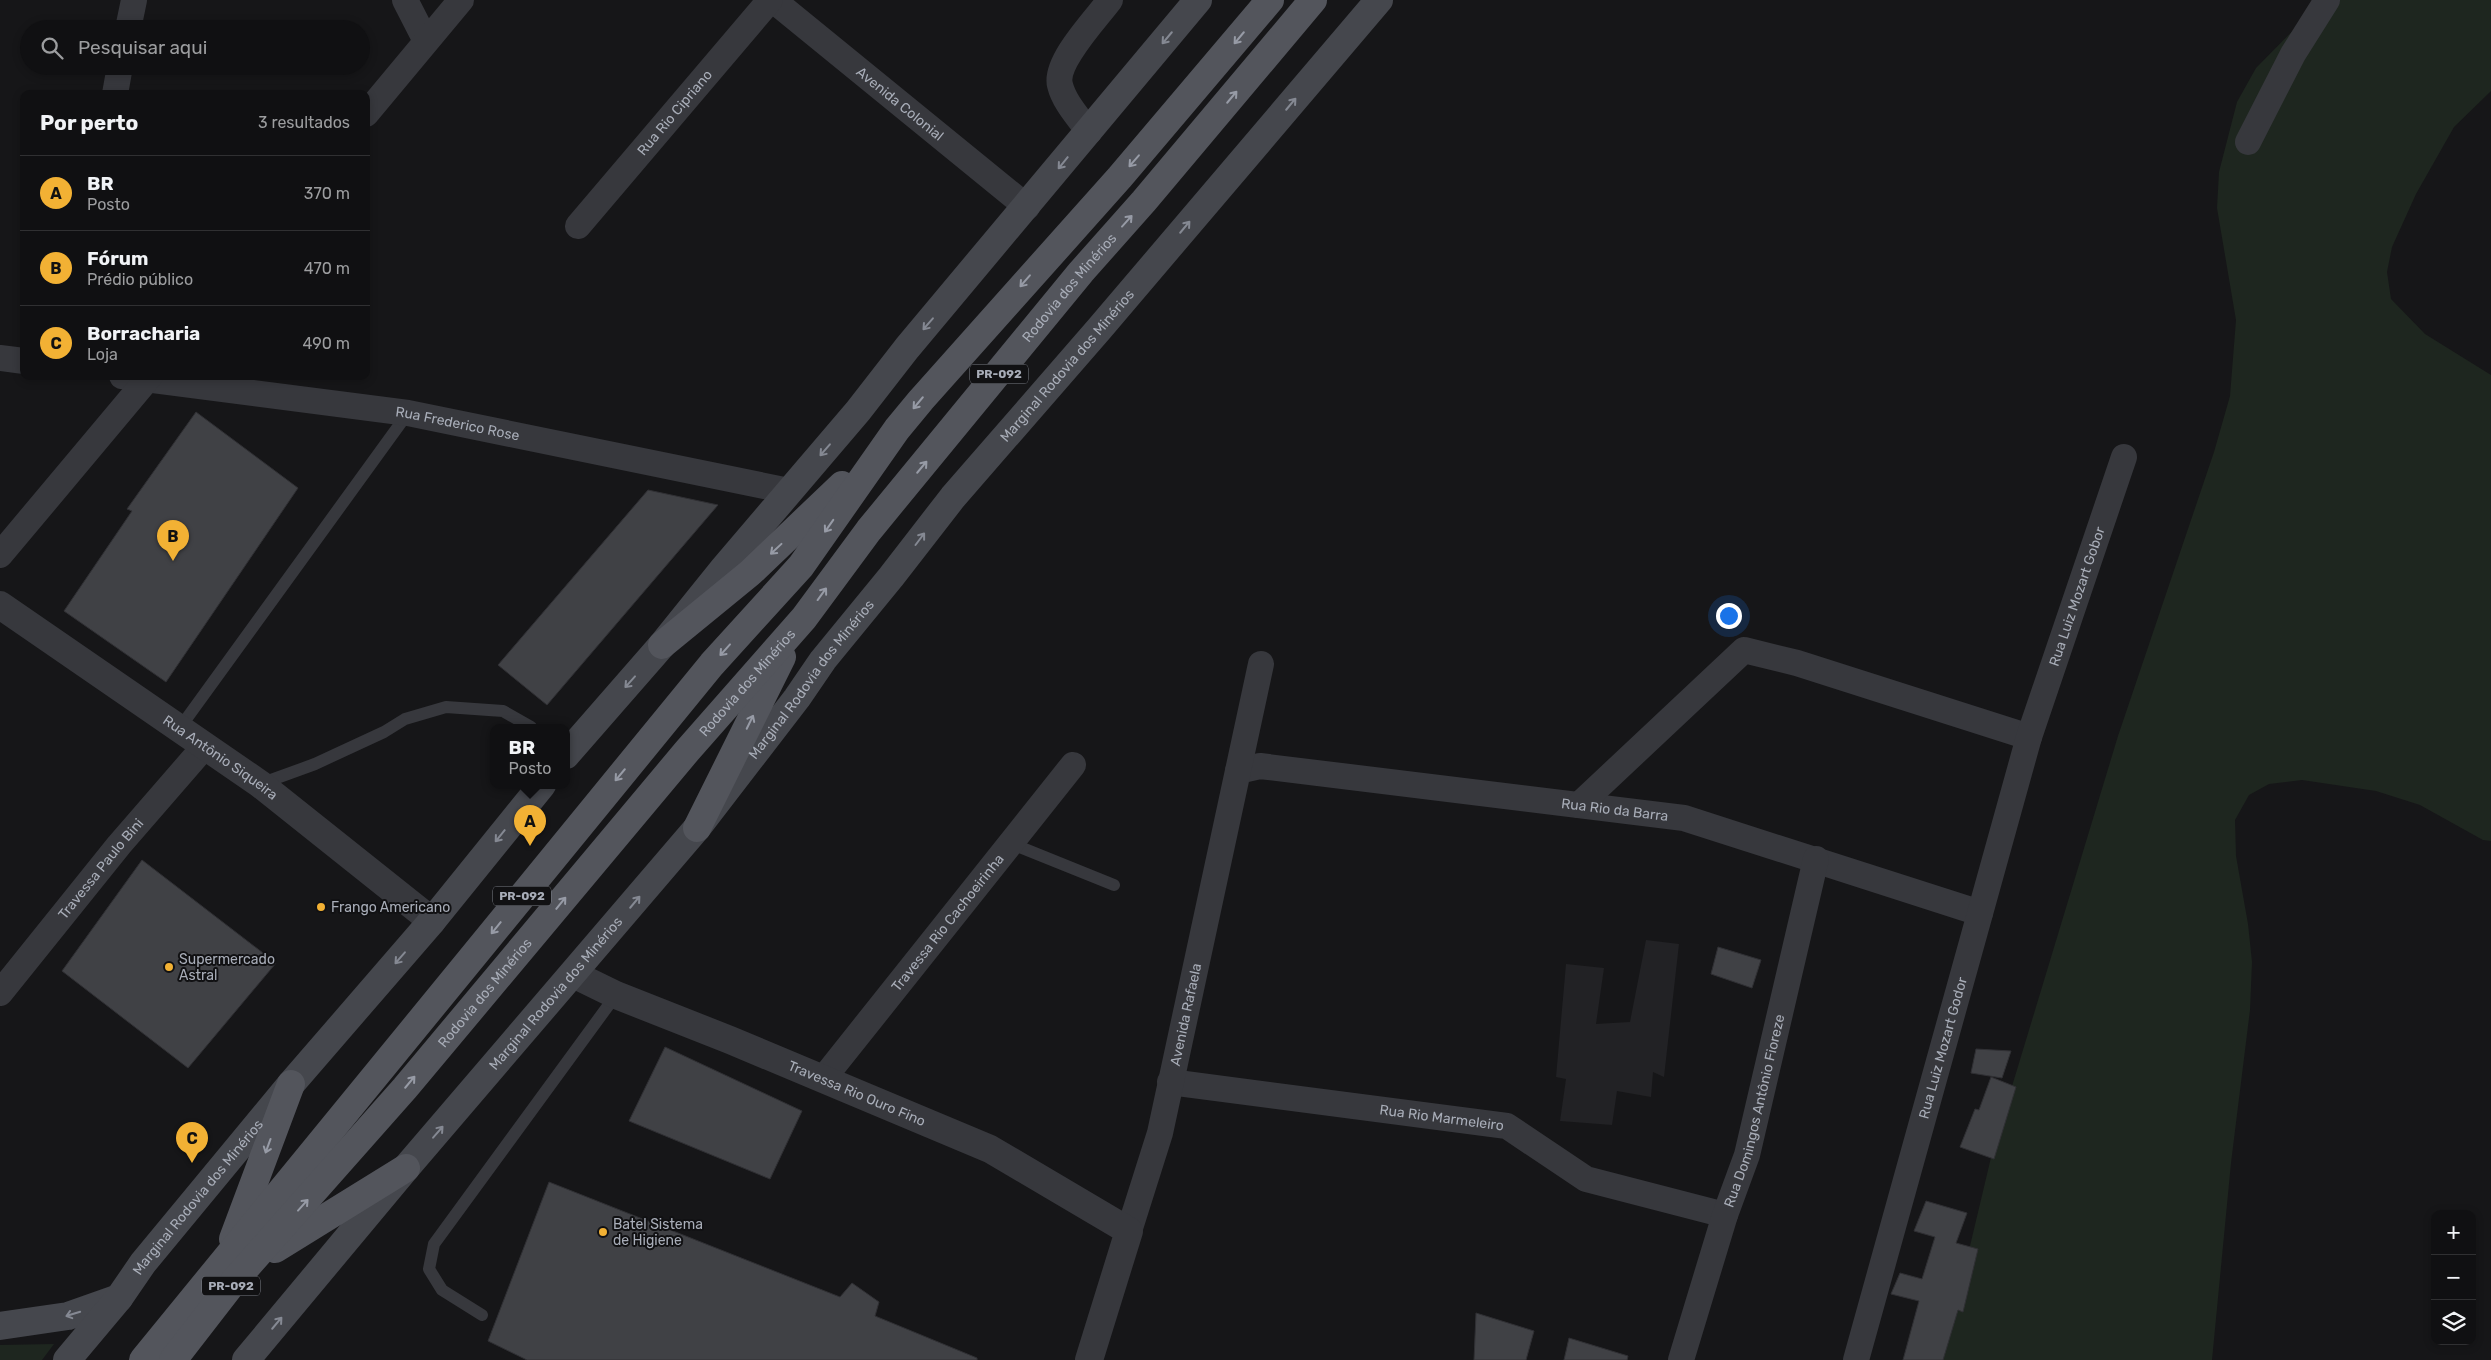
<!DOCTYPE html>
<html lang="pt">
<meta charset="utf-8">
<style>
body{margin:0;font-family:Rubik,sans-serif;background:#1e1e20;color:#f1f3f6}
.controls{position:absolute;right:15px;bottom:15px;display:grid;overflow:hidden;border-radius:10px;box-shadow:0 2px 8px #0003}
.controls button{width:45px;height:45px;display:grid;place-items:center;padding:0;border:0;border-bottom:1px solid #303032;background:#101012;color:#f1f3f6;font:25px sans-serif}
.you{position:absolute;left:1728px;top:615px;width:18px;height:18px;margin:-12px;border:4px solid #fff;border-radius:50%;background:#1a73e8;box-shadow:0 0 0 8px #1a73e833}
.badge{display:grid;place-items:center;width:32px;height:32px;border-radius:50%;background:#f2b134;color:#111;font-size:16px;font-weight:700}
.pin{position:absolute;translate:-50% -41px;filter:drop-shadow(0 1px 2px #0008)}
.pin::after{content:'';position:absolute;top:26px;width:18px;height:15px;background:inherit;clip-path:polygon(0 0,100% 0,50% 100%)}
.popup{position:absolute;left:490px;top:724px;width:80px;height:65px;box-sizing:border-box;display:grid;place-content:center;border-radius:10px;background:#101012;filter:drop-shadow(0 1px 4px #0005);font-size:16px;white-space:nowrap;color:#9c9d9f}
.popup b{font-size:19px;color:#f1f3f6}
.popup::after{content:'';position:absolute;left:50%;top:100%;margin-left:-10px;border:10px solid transparent;border-top-color:#101012}
.list{margin:0;padding:0;list-style:none}
h2{display:flex;justify-content:space-between;align-items:center;height:65px;margin:0;padding:0 20px;font-size:21px}
h2 small{font-size:16px;font-weight:400;color:#9c9d9f}
.list li{display:grid;grid-template-columns:32px 1fr auto;gap:15px;align-items:center;box-sizing:border-box;height:75px;padding:0 20px;border-top:1px solid #303032}
.list b{display:block;font-size:19px;white-space:nowrap}
.list p{margin:0;font-size:16px;white-space:nowrap;color:#9c9d9f}
.list em{font-size:16px;font-style:normal;color:#9c9d9f}
.icon{flex:none;width:28px;height:28px;fill:none;stroke:currentColor;stroke-width:2;stroke-linecap:round;stroke-linejoin:round}
.map{position:relative;flex:none;width:2491px;height:1360px;overflow:hidden}
.search{position:absolute;background:#101012;box-shadow:0 2px 8px #0003;left:20px;top:20px;width:350px;height:55px;display:flex;align-items:center;gap:12px;box-sizing:border-box;padding:0 18px;border-radius:28px;color:#9c9d9f;font-size:19px}
.panel{position:absolute;background:#101012;box-shadow:0 2px 8px #0003;left:20px;top:90px;width:350px;height:290px;border-radius:10px}
.map>svg:first-child{display:block}
</style>
<div class="map">
<svg width="2491" height="1360" viewBox="0 0 2491 1360">
<rect width="100%" height="100%" fill="#161618"/>
<polygon fill="#222225" points="1646,940 1679,944 1664,1077 1653,1072 1651,1097 1617,1091 1612,1125 1560,1121 1566,1079 1556,1077 1566,964 1604,968 1596,1024 1630,1022"/>
<g fill="#1e261f">
<polygon points="2323,0 2491,0 2491,91 2454,127 2416,194 2392,247 2387,272 2391,299 2425,334 2491,375 2491,841 2483,840 2420,805 2376,791 2302,780 2269,784 2249,795 2235,820 2236,856 2248,924 2252,962 2250,1010 2231,1163 2212,1360 1943,1360 1993,1149 2118,736 2214,452 2230,396 2236,320 2217,208 2219,172 2237,102 2256,68"/>
<polygon points="54,1344 42,1360 0,1360 0,1345"/>
</g>
<g fill="#404145" stroke="#303034">
<polygon points="196,412 298,488 166,682 64,611 132,511 127,509"/>
<polygon points="648,490 718,505 547,705 498,665"/>
<polygon points="142,860 276,963 188,1068 62,971"/>
<polygon points="1718,947 1761,960 1752,988 1711,974"/>
<polygon points="665,1047 802,1111 770,1179 629,1121"/>
<polygon points="1976,1049 2011,1051 2002,1078 1971,1073"/>
<polygon points="1991,1077 2016,1087 1994,1159 1960,1147 1975,1109 1979,1110"/>
<polygon points="549,1182 840,1297 852,1283 879,1302 875,1316 977,1358 977,1360 527,1360 488,1341"/>
<polygon points="1926,1201 1967,1213 1956,1243 1978,1249 1963,1312 1958,1310 1943,1360 1903,1360 1919,1301 1891,1294 1900,1273 1922,1279 1935,1237 1914,1231"/>
<polygon points="1476,1313 1534,1331 1526,1360 1474,1360"/>
<polygon points="1569,1338 1628,1356 1627,1360 1564,1360"/>
</g>
<g fill="none" stroke-linecap="round" stroke-linejoin="round">
<g stroke="#37383d" stroke-width="12">
<polyline points="179,729 408,413"/>
<polyline points="260,784 315,764 384,732 405,719 446,707 503,711 531,727"/>
<polyline points="1010,843 1114,885"/>
<polyline points="482,1315 442,1290 429,1269 434,1244 616,995"/>
</g>
<g stroke="#37383d" stroke-width="26">
<polyline points="405,0 426,41"/>
<path id="s1" d="M 773,0 L 1027,207"/>
<polyline points="128,29 134,0"/>
<polyline points="115,94 120,66"/>
<polyline points="366,114 461,0"/>
<path d="M 1089,132 C 1079,118 1064,102 1060,85 C 1054,62 1096,19 1110,0"/>
<polyline points="2248,142 2293,54 2327,0"/>
<path id="s2" d="M 578,226 L 770,0"/>
<polyline points="0,358 24,361"/>
<path id="s3" d="M 122,376 L 408,413 L 789,491"/>
<polyline points="0,555 150,376"/>
<path id="s4" d="M 1238,771 L 1260,766 L 1684,818 L 1980,913"/>
<polyline points="1579,805 1744,650 1797,663 2029,737"/>
<path id="s5" d="M 0,993 L 119,845 L 204,747"/>
<path id="s6" d="M 823,1079 L 1073,765"/>
<path id="s7" d="M 1170,1082 L 1507,1126 L 1586,1179 L 1725,1215"/>
<path id="s8" d="M 1129,1231 L 1160,1133 L 1261,664"/>
<path id="s9" d="M 1681,1360 L 1725,1215 L 1747,1155 L 1816,859"/>
<path id="s10" d="M 1856,1360 L 2029,737 L 2124,457"/>
</g>
<g stroke="#37383d" stroke-width="28">
<path id="s11" d="M 0,605 L 260,784 L 432,921"/>
<path id="s12" d="M 573,974 L 616,995 L 730,1040 L 990,1149 L 1129,1231 L 1089,1360"/>
</g>
<g stroke="#45474d" stroke-width="28">
<polyline points="566,755 662,645 724,568 858,411 907,348 1198,0"/>
<polyline points="0,1326 68,1316 119,1298"/>
<path id="s13" d="M 67,1360 L 119,1298 L 143,1263 L 291,1084 L 432,921 L 542,785"/>
<path id="s14" d="M 246,1360 L 406,1168 L 697,828 L 797,698 L 823,660 L 891,577 L 953,497 L 1100,328 L 1379,0"/>
</g>
<g stroke="#53555c" stroke-width="28">
<polyline points="662,645 750,573 842,485"/>
<polyline points="697,828 782,657"/>
<polyline points="233,1239 291,1084"/>
<polyline points="275,1249 406,1168"/>
<polyline points="143,1360 712,664 801,566 897,429 921,400 1120,177 1270,0"/>
<path id="s15" d="M 173,1360 L 235,1280 L 405,1088 L 687,751 L 804,618 L 869,530 L 1081,272 L 1144,201 L 1313,0"/>
</g>
</g>
<defs><path id="oneway-shaft" d="M-6 0H5M1.5-3L5.5 0L1.5 3" fill="none" stroke-width="1.6" stroke-linecap="round" stroke-linejoin="round" transform="scale(1.25)"/></defs>
<g stroke="#858993">
<use href="#oneway-shaft" transform="translate(1167 38) rotate(130)"/>
<use href="#oneway-shaft" transform="translate(1291 104) rotate(-50)"/>
<use href="#oneway-shaft" transform="translate(1063 163) rotate(129)"/>
<use href="#oneway-shaft" transform="translate(1185 227) rotate(-50)"/>
<use href="#oneway-shaft" transform="translate(928 324) rotate(131)"/>
<use href="#oneway-shaft" transform="translate(825 450) rotate(131)"/>
<use href="#oneway-shaft" transform="translate(920 539) rotate(-53)"/>
<use href="#oneway-shaft" transform="translate(630 682) rotate(132)"/>
<use href="#oneway-shaft" transform="translate(500 836) rotate(129)"/>
<use href="#oneway-shaft" transform="translate(635 902) rotate(-50)"/>
<use href="#oneway-shaft" transform="translate(400 958) rotate(131)"/>
<use href="#oneway-shaft" transform="translate(438 1132) rotate(-49)"/>
<use href="#oneway-shaft" transform="translate(73 1314) rotate(163)"/>
<use href="#oneway-shaft" transform="translate(277 1323) rotate(-50)"/>
</g>
<g stroke="#979ba6">
<use href="#oneway-shaft" transform="translate(1239 38) rotate(130)"/>
<use href="#oneway-shaft" transform="translate(1232 97) rotate(-50)"/>
<use href="#oneway-shaft" transform="translate(1134 161) rotate(131)"/>
<use href="#oneway-shaft" transform="translate(1127 221) rotate(-48)"/>
<use href="#oneway-shaft" transform="translate(1025 281) rotate(131)"/>
<use href="#oneway-shaft" transform="translate(918 403) rotate(130)"/>
<use href="#oneway-shaft" transform="translate(922 467) rotate(-50)"/>
<use href="#oneway-shaft" transform="translate(829 526) rotate(125)"/>
<use href="#oneway-shaft" transform="translate(776 549) rotate(137)"/>
<use href="#oneway-shaft" transform="translate(822 594) rotate(-54)"/>
<use href="#oneway-shaft" transform="translate(725 650) rotate(132)"/>
<use href="#oneway-shaft" transform="translate(750 722) rotate(-64)"/>
<use href="#oneway-shaft" transform="translate(620 775) rotate(130)"/>
<use href="#oneway-shaft" transform="translate(561 903) rotate(-51)"/>
<use href="#oneway-shaft" transform="translate(496 928) rotate(129)"/>
<use href="#oneway-shaft" transform="translate(410 1082) rotate(-50)"/>
<use href="#oneway-shaft" transform="translate(268 1146) rotate(110)"/>
<use href="#oneway-shaft" transform="translate(303 1205) rotate(-48)"/>
</g>
<g fill="#f2b134" stroke="#111113" stroke-width="2">
<circle cx="321" cy="907" r="5"/>
<circle cx="169" cy="967" r="5"/>
<circle cx="603" cy="1232" r="5"/>
</g>
<g text-anchor="middle" dominant-baseline="central" stroke-width="4" stroke-linejoin="round" paint-order="stroke">
<g fill="#111113" stroke="#7b7e86" stroke-width="1">
<rect x="970" y="364.5" width="58" height="19" rx="4"/>
<rect x="493" y="886.5" width="58" height="19" rx="4"/>
<rect x="202" y="1276.5" width="58" height="19" rx="4"/>
</g>
<g font-size="12" font-weight="bold" fill="#a8adb8">
<text x="999" y="374">PR-092</text>
<text x="522" y="896">PR-092</text>
<text x="231" y="1286">PR-092</text>
</g>
<g font-size="14" fill="#a8adb8" stroke="#111113">
<text stroke="none"><textPath href="#s1" startOffset="164">Avenida Colonial</textPath></text>
<text stroke="none"><textPath href="#s2" startOffset="149">Rua Rio Cipriano</textPath></text>
<text stroke="none"><textPath href="#s15" startOffset="1398">Rodovia dos Minérios</textPath></text>
<text stroke="none"><textPath href="#s14" startOffset="1290">Marginal Rodovia dos Minérios</textPath></text>
<text stroke="none"><textPath href="#s3" startOffset="339">Rua Frederico Rose</textPath></text>
<text stroke="none"><textPath href="#s10" startOffset="795">Rua Luiz Mozart Gobor</textPath></text>
<text stroke="none"><textPath href="#s14" startOffset="885">Marginal Rodovia dos Minérios</textPath></text>
<text stroke="none"><textPath href="#s15" startOffset="888">Rodovia dos Minérios</textPath></text>
<text stroke="none"><textPath href="#s11" startOffset="268">Rua Antônio Siqueira</textPath></text>
<text stroke="none"><textPath href="#s4" startOffset="380">Rua Rio da Barra</textPath></text>
<text stroke="none"><textPath href="#s5" startOffset="160">Travessa Paulo Bini</textPath></text>
<text stroke="none"><textPath href="#s6" startOffset="200">Travessa Rio Cachoeirinha</textPath></text>
<text stroke="none"><textPath href="#s15" startOffset="482">Rodovia dos Minérios</textPath></text>
<text stroke="none"><textPath href="#s14" startOffset="480">Marginal Rodovia dos Minérios</textPath></text>
<text stroke="none"><textPath href="#s8" startOffset="224">Avenida Rafaela</textPath></text>
<text stroke="none"><textPath href="#s10" startOffset="324">Rua Luiz Mozart Godor</textPath></text>
<text stroke="none"><textPath href="#s12" startOffset="308">Travessa Rio Ouro Fino</textPath></text>
<text stroke="none"><textPath href="#s9" startOffset="260">Rua Domingos Antônio Fioreze</textPath></text>
<text stroke="none"><textPath href="#s7" startOffset="274">Rua Rio Marmeleiro</textPath></text>
<text stroke="none"><textPath href="#s13" startOffset="209">Marginal Rodovia dos Minérios</textPath></text>
</g>
<g font-size="14" fill="#a8adb8" stroke="#111113" text-anchor="start">
<text x="331" y="907">Frango Americano</text>
<text x="179" y="959">Supermercado<tspan x="179" dy="16">Astral</tspan></text>
<text x="613" y="1224">Batel Sistema<tspan x="613" dy="16">de Higiene</tspan></text>
</g>
</g>
</svg>
<div class="controls">
<button>+</button>
<button>−</button>
<button><svg class="icon" aria-label="layers" viewBox="0 0 24 24"><path d="M12 4l9 5-9 5-9-5zM3 14l9 5 9-5"/></svg></button>
</div>
<div class="you"></div>
<div class="pin badge" style="left:530px;top:846px">A</div>
<div class="popup"><b>BR</b>Posto</div>
<div class="pin badge" style="left:173px;top:561px">B</div>
<div class="pin badge" style="left:192px;top:1163px">C</div>
<div class="search"><svg class="icon" aria-label="search" viewBox="0 0 24 24"><circle cx="10" cy="10" r="6"/><path d="M15 15l6 6"/></svg>Pesquisar aqui</div>
<section class="panel">
<h2>Por perto<small>3 resultados</small></h2>
<ul class="list">
<li><span class="badge">A</span><div><b>BR</b><p>Posto</p></div><em>370 m</em></li>
<li><span class="badge">B</span><div><b>Fórum</b><p>Prédio público</p></div><em>470 m</em></li>
<li><span class="badge">C</span><div><b>Borracharia</b><p>Loja</p></div><em>490 m</em></li>
</ul>
</section>
</div>
